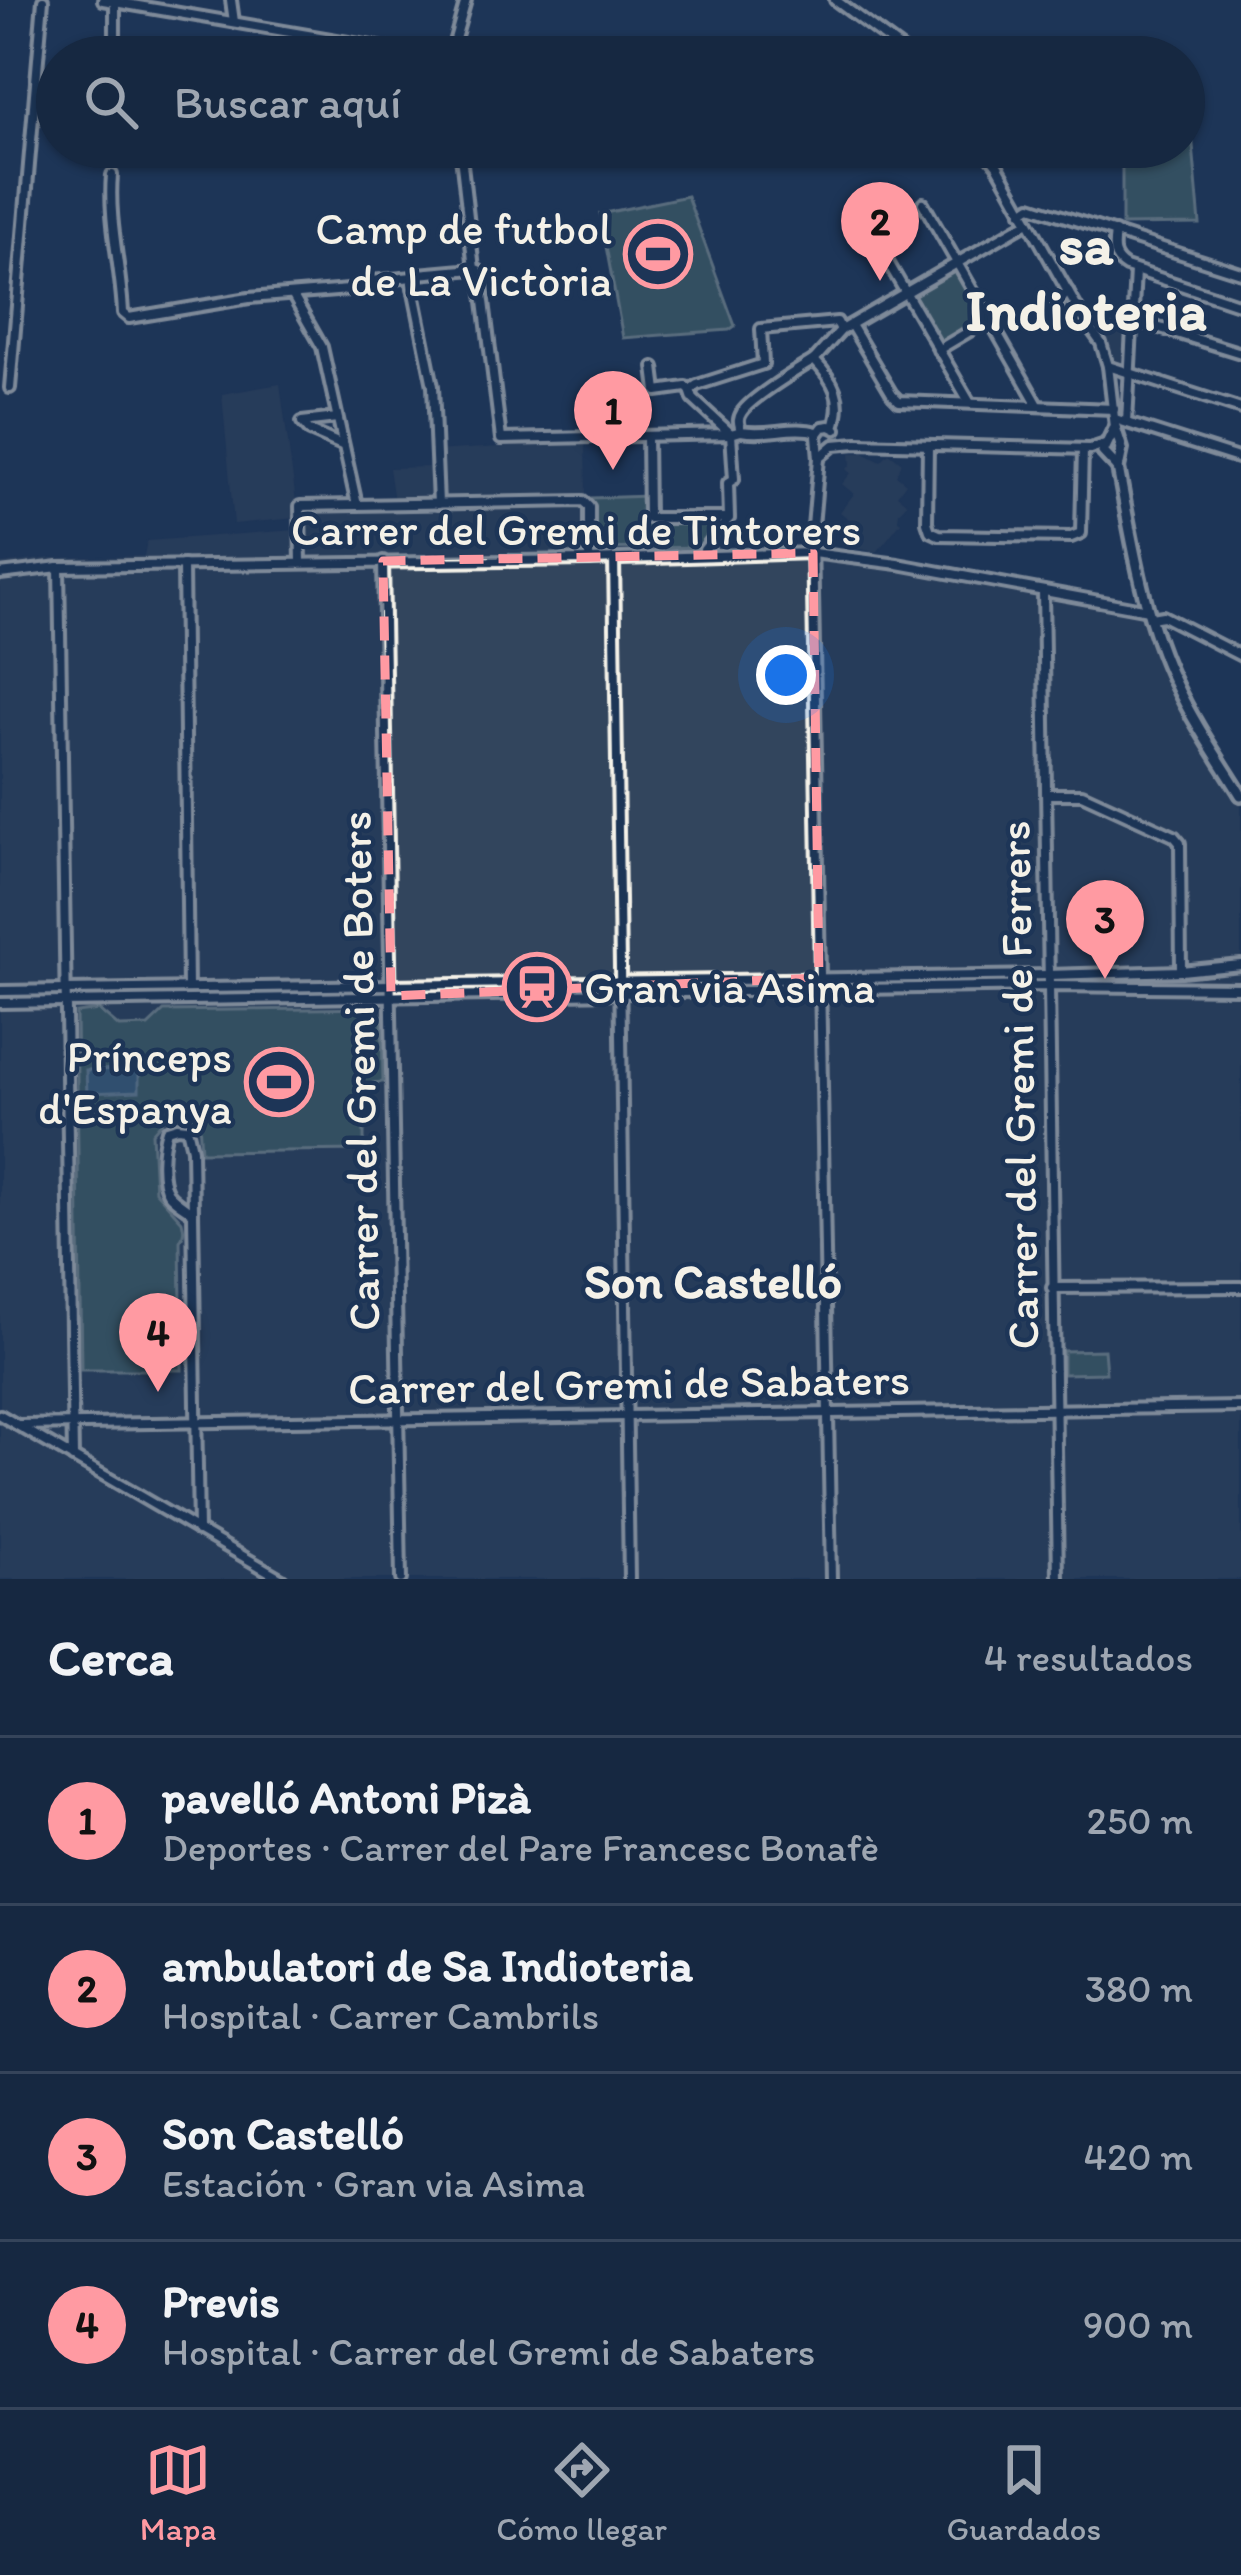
<!DOCTYPE html>
<html lang="es">
<meta charset="utf-8">
<style>
body{margin:0;font-family:Itim,sans-serif;background:#23344c;color:#f1f3f6}
.you{position:absolute;left:786px;top:675px;width:42px;height:42px;margin:-30px;border:9px solid #fff;border-radius:50%;background:#1a73e8;box-shadow:0 0 0 18px #1a73e833}
.badge{display:grid;place-items:center;width:78px;height:78px;border-radius:50%;background:#ff9aa2;color:#111;font-size:39px;font-weight:700}
.pin{position:absolute;translate:-50% -99px;filter:drop-shadow(0 3px 6px #0008)}
.pin::after{content:'';position:absolute;top:63px;width:42px;height:36px;background:inherit;clip-path:polygon(0 0,100% 0,50% 100%)}
.list{margin:0;padding:0;list-style:none}
h2{display:flex;justify-content:space-between;align-items:center;height:156px;margin:0;padding:0 48px;font-size:51px}
h2 small{font-size:39px;font-weight:400;color:#9ea6b1}
.list li{display:grid;grid-template-columns:78px 1fr auto;gap:36px;align-items:center;box-sizing:border-box;height:168px;padding:0 48px;border-top:3px solid #35445a}
.list b{display:block;font-size:45px;white-space:nowrap}
.list p{margin:0;font-size:39px;white-space:nowrap;color:#9ea6b1}
.list em{font-size:39px;font-style:normal;color:#9ea6b1}
.icon{flex:none;width:66px;height:66px;fill:none;stroke:currentColor;stroke-width:2;stroke-linecap:round;stroke-linejoin:round}
.map{position:relative;flex:none;width:1241px;height:1579px;overflow:hidden}
.search{position:absolute;background:#162841;box-shadow:0 3px 9px #0004;left:36px;right:36px;top:36px;height:132px;display:flex;align-items:center;gap:30px;box-sizing:border-box;padding:0 42px;border-radius:66px;color:#9ea6b1;font-size:45px}
.sheet{height:828px;background:#162841}
nav{display:flex;justify-content:space-around;align-items:center;box-sizing:border-box;height:168px;border-top:3px solid #35445a;background:#162841;font-size:33px;color:#9ea6b1}
nav a{display:grid;justify-items:center;gap:6px}
nav .on{color:#ff9aa2}
.map>svg:first-child{display:block}
</style>
<div class="map">
<svg width="1241" height="1579" viewBox="0 0 1241 1579">
<rect width="100%" height="100%" fill="#1d3557"/>
<filter id="ink" filterUnits="userSpaceOnUse"><feTurbulence type="fractalNoise" baseFrequency=".00833" numOctaves="2"/><feDisplacementMap in="SourceGraphic" scale="24" xChannelSelector="R" yChannelSelector="G"/><feConvolveMatrix kernelMatrix="1 2 1 2 8 2 1 2 1" color-interpolation-filters="sRGB"/></filter>
<g filter="url(#ink)">
<g fill="#31445d">
<polygon points="1094,323 1127,324 1125,368 1113,364 1112,353"/>
<polygon points="280,384 296,502 394,501 389,468 432,467 433,451 585,442 586,496 592,496 592,548 833,547 1116,598 1146,615 1173,681 1241,795 1241,1579 0,1579 0,564 50,558 144,556 147,541 297,530 296,518 234,524 222,394"/>
<polygon points="850,453 865,453 881,461 889,453 902,463 896,475 906,483 897,495 907,503 899,512 898,520 901,522 877,552 841,546 842,539 853,522 840,512 854,494 842,484 851,473 847,469 851,464"/>
</g>
<g fill="#506f6e" stroke="#a2b0ab" stroke-width="3">
<polygon points="1184,134 1192,134 1200,224 1122,225 1122,147 1184,147"/>
<polygon points="687,196 735,326 729,330 623,338 600,214"/>
<polygon points="907,205 916,220 884,239 875,224"/>
<polygon points="958,263 990,319 938,350 905,294"/>
<polygon points="648,496 648,517 729,518 706,547 592,549 592,498"/>
<path d="M 373,1008 L 382,1016 L 383,1082 L 373,1083 L 368,1110 L 364,1111 L 364,1150 L 201,1152 L 199,1121 L 177,1115 L 164,1119 L 152,1133 L 155,1191 L 182,1221 C 184,1229 185,1233 180,1241 L 182,1370 L 81,1370 L 76,1013 L 99,1010 L 119,1027 L 148,1026 L 164,1011 Z"/>
<polygon points="1104,1350 1106,1373 1063,1374 1063,1351"/>
</g>
<polygon fill="#46708d" stroke="#8ca4b1" stroke-width="3" points="139,1069 139,1091 87,1093 86,1070"/>
<g fill="none" stroke-linecap="round" stroke-linejoin="round">
<g stroke="#f4f1e8" stroke-width="16">
<g id="minor">
<polyline points="103,0 436,57"/>
<polyline points="231,0 234,22"/>
<polyline points="835,0 912,57"/>
<polyline points="115,2 115,57"/>
<polyline points="450,57 466,0"/>
<polyline points="983,147 997,165 1081,315 1101,343 1108,366 1115,427"/>
<path d="M 112,175 C 108,221 121,267 123,313 L 129,318 L 249,298 L 361,289 L 371,281 L 413,277"/>
<polyline points="923,203 1038,405"/>
<polyline points="1022,212 1031,206 1241,273"/>
<polyline points="868,228 970,403"/>
<path d="M 1115,232 C 1113,248 1111,258 1126,267 L 1241,305"/>
<polyline points="474,269 478,270 481,277 501,439 731,434 741,431"/>
<polyline points="1068,291 1057,305 1058,312 1065,319 1081,315"/>
<polyline points="293,296 322,347 357,505"/>
<polyline points="1131,319 1241,353"/>
<polyline points="851,325 892,394 899,401 1114,409"/>
<polyline points="938,350 990,319"/>
<polyline points="814,360 841,330 1028,222"/>
<polyline points="1108,366 1241,409"/>
<polyline points="654,367 657,391 686,387 690,390"/>
<polyline points="10,388 43,0"/>
<polyline points="337,418 302,422 310,431 342,445"/>
<polyline points="1115,419 1241,459"/>
<polyline points="1127,422 1135,271"/>
<path d="M 818,432 C 792,425 767,436 741,431 C 739,423 737,420 742,412 C 752,397 798,370 814,360 C 834,381 844,398 834,427"/>
<polyline points="647,436 648,518 729,518"/>
<polyline points="928,445 927,522 930,531 939,535 1071,537 1081,533 1083,449"/>
<polyline points="820,457 834,445 857,443 1090,449 1105,444"/>
<polyline points="438,504 433,386 412,283 413,277 418,274 474,269 460,147"/>
<polyline points="704,556 704,550 729,518 728,483 734,479 731,434 693,399 690,390 697,385 763,364 761,329 837,322 841,330"/>
<polyline points="614,559 629,1579"/>
<polyline points="383,561 401,1579"/>
<polyline points="301,563 300,506 583,501 589,507 589,560"/>
<polyline points="183,565 188,988"/>
<polyline points="59,567 73,1458"/>
<polyline points="0,574 59,567 589,560 813,553 898,564 1148,610"/>
<polyline points="1043,591 1058,1579"/>
<polyline points="1151,618 1163,616 1241,656"/>
<polyline points="1048,794 1082,794 1174,836 1180,843 1181,971"/>
<polyline points="0,991 1048,975 1181,971 1241,965"/>
<polyline points="0,1003 1048,986 1241,988"/>
<path d="M 193,1213 C 185,1207 174,1201 168,1193 C 159,1179 162,1146 167,1130 L 177,1127 L 187,1128 L 192,1149 L 198,1531"/>
<polyline points="1052,1288 1241,1287"/>
<polyline points="0,1415 282,1579"/>
<polyline points="18,1425 1241,1407"/>
<polyline points="831,1579 812,538 819,458 817,435 823,427 830,426 836,429"/>
</g>
</g>
<g stroke="#f4f1e8" stroke-width="18">
<g id="major">
<path d="M 1115,427 L 1122,449 L 1118,468 C 1132,540 1143,617 1175,683 C 1193,722 1218,758 1241,795"/>
<polyline points="1115,427 1103,452 1118,468"/>
</g>
</g>
<use href="#minor" stroke="#1d3557" stroke-width="8"/>
<use href="#major" stroke="#1d3557" stroke-width="9"/>
</g>
</g>
<path d="M0 0H1241V1579H0ZM 813,553 L 819,978 L 391,996 L 383,561 Z" fill="#1d3557" fill-opacity=".55" fill-rule="evenodd"/>
<path fill="none" stroke="#ff9aa2" stroke-width="9" stroke-dasharray="24 15" stroke-linejoin="round" d="M 813,553 L 819,978 L 391,996 L 383,561 Z"/>
<defs>
<g id="stadium-ring" transform="scale(3.45)"><circle r="9.5" fill="#1d3557" stroke="#ff9aa2" stroke-width="1.5"/><path d="M0-5a6.5 5 0 1 0 0 10a6.5 5 0 1 0 0-10ZM-3.5-1.8h7v3.6h-7Z" fill="#ff9aa2"/></g>
<g id="station-ring" transform="scale(3.45)"><circle r="9.5" fill="#1d3557" stroke="#ff9aa2" stroke-width="1.5"/><path d="M-3-6H3Q5-6 5-4V2Q5 4 3 4L4.5 6H3L1.5 4h-3L-3 6H-4.5L-3 4Q-5 4-5 2V-4Q-5-6-3-6ZM-3.5-4v3h7v-3ZM-3.5 1v1.5H-2V1ZM2 1v1.5H3.5V1Z" fill="#ff9aa2"/></g>
</defs>
<g fill-rule="evenodd">
<use href="#stadium-ring" x="658" y="254"/>
<use href="#station-ring" x="537" y="987"/>
<use href="#stadium-ring" x="279" y="1082"/>
</g>
<g text-anchor="middle" dominant-baseline="central" stroke-width="9" stroke-linejoin="round" paint-order="stroke">
<g font-size="45" fill="#f4f1e8" stroke="#1d3557" text-anchor="end">
<text x="612" y="228">Camp de futbol<tspan x="612" dy="52">de La Victòria</tspan></text>
<text x="584" y="987" text-anchor="start">Gran via Asima</text>
<text x="232" y="1056">Prínceps<tspan x="232" dy="52">d'Espanya</tspan></text>
</g>
<g font-size="45" fill="#f4f1e8" stroke="#1d3557">
<text x="576" y="529">Carrer del Gremi de Tintorers</text>
<text transform="translate(359 1071) rotate(-91)">Carrer del Gremi de Boters</text>
<text transform="translate(1018 1085) rotate(-91)">Carrer del Gremi de Ferrers</text>
<text transform="translate(629 1383) rotate(-1)">Carrer del Gremi de Sabaters</text>
</g>
<g font-size="48" font-weight="bold" fill="#f4f1e8" stroke="#1d3557">
<text x="713" y="1281">Son Castelló</text>
</g>
<g font-size="57" font-weight="bold" fill="#f4f1e8" stroke="#1d3557">
<text x="1086" y="244">sa<tspan x="1086" dy="66">Indioteria</tspan></text>
</g>
</g>
</svg>
<div class="you"></div>
<div class="pin badge" style="left:613px;top:470px">1</div>
<div class="pin badge" style="left:880px;top:281px">2</div>
<div class="pin badge" style="left:1105px;top:979px">3</div>
<div class="pin badge" style="left:158px;top:1392px">4</div>
<div class="search"><svg class="icon" aria-label="search" viewBox="0 0 24 24"><circle cx="10" cy="10" r="6"/><path d="M15 15l6 6"/></svg>Buscar aquí</div>
</div>
<section class="sheet">
<h2>Cerca<small>4 resultados</small></h2>
<ul class="list">
<li><span class="badge">1</span><div><b>pavelló Antoni Pizà</b><p>Deportes · Carrer del Pare Francesc Bonafè</p></div><em>250 m</em></li>
<li><span class="badge">2</span><div><b>ambulatori de Sa Indioteria</b><p>Hospital · Carrer Cambrils</p></div><em>380 m</em></li>
<li><span class="badge">3</span><div><b>Son Castelló</b><p>Estación · Gran via Asima</p></div><em>420 m</em></li>
<li><span class="badge">4</span><div><b>Previs</b><p>Hospital · Carrer del Gremi de Sabaters</p></div><em>900 m</em></li>
</ul>
</section>
<nav>
<a class="on"><svg class="icon" aria-label="map" viewBox="0 0 24 24"><path d="M3 6l6-2 6 2 6-2v14l-6 2-6-2-6 2zM9 4v14M15 6v14"/></svg>Mapa</a>
<a><svg class="icon" aria-label="directions" viewBox="0 0 24 24"><path d="M12 3l9 9-9 9-9-9zM9 14v-3h6M13 9l2 2-2 2"/></svg>Cómo llegar</a>
<a><svg class="icon" aria-label="saved" viewBox="0 0 24 24"><path d="M7 4h10v16l-5-4-5 4z"/></svg>Guardados</a>
</nav>
